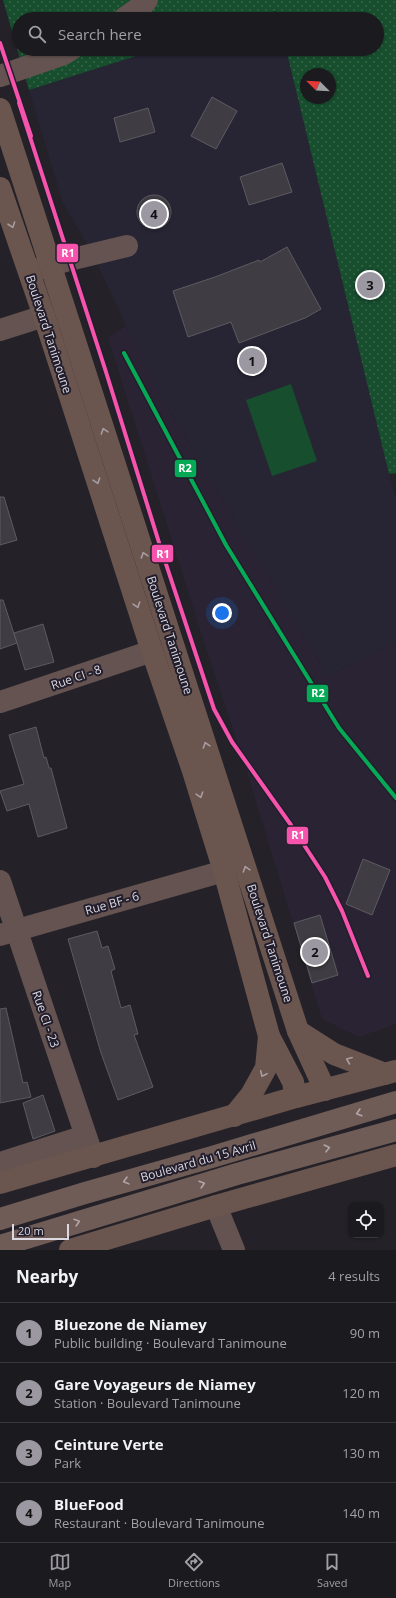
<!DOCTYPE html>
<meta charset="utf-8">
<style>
body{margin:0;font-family:"Open Sans",sans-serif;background:#242327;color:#f1f3f6}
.controls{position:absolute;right:12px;bottom:12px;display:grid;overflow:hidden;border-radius:8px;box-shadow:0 1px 3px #0004}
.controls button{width:36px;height:36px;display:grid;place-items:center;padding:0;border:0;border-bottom:1px solid #39383c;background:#1b1a1e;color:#f1f3f6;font:20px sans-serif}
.compass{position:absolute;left:300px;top:68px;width:36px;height:36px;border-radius:50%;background:#1b1a1e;box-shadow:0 1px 3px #0004;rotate:294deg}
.scale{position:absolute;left:12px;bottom:10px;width:57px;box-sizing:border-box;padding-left:4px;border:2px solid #dbd8e2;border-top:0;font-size:11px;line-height:14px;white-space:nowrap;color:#dbd8e2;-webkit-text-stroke:3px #231e2c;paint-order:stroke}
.you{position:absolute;left:222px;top:613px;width:14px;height:14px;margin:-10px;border:3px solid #fff;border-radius:50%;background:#1a73e8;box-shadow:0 0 0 6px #1a73e833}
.badge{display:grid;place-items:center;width:26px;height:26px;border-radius:50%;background:#9b98a1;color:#111;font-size:13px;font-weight:700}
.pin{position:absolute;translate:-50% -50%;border:2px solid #fff;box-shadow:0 1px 4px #0006}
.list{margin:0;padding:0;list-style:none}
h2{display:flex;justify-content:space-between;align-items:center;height:52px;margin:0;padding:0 16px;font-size:17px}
h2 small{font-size:13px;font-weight:400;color:#a0a1a4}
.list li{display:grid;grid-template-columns:26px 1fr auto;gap:12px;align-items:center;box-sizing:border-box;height:60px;padding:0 16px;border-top:1px solid #39383c}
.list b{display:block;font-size:15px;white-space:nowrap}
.list p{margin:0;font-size:13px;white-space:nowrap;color:#a0a1a4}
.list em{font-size:13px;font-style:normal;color:#a0a1a4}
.icon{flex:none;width:22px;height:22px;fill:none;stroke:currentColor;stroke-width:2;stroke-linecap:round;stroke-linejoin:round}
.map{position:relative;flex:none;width:396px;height:1250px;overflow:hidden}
.search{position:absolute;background:#1b1a1e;box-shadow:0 1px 3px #0004;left:12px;right:12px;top:12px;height:44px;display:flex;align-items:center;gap:10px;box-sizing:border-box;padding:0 14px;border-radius:22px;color:#a0a1a4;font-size:15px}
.sheet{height:292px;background:#1b1a1e}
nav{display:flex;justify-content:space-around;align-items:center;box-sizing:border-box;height:56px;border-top:1px solid #39383c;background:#1b1a1e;font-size:11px;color:#a0a1a4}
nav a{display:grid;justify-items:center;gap:2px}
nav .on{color:#9b98a1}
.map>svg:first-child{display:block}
</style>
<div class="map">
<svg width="396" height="1250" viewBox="0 0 396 1250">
<defs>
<pattern id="green-dots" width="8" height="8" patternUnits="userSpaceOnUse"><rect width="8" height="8" fill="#174e2e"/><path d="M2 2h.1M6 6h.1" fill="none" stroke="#38674c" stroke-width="1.8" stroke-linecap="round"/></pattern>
</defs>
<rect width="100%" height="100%" fill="#242228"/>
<g fill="#272534">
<polygon points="277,11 279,19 251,19"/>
<polygon points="158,49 286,49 389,474 396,498 396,641 327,676 161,396 126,326 93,254 63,203 29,90"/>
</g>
<polygon fill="#292334" points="126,326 161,396 327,676 396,641 396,1024 359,1037 322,1019 248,775 204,642 108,338"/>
<path fill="url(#green-dots)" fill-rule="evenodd" d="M 3,0 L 396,0 L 396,473 L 389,474 L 286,49 L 377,49 L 377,19 L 279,19 L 276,11 L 251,19 L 19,19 L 19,49 L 158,49 L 29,90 ZM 306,74 L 330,74 L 330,98 L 306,98 Z"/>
<polygon fill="#174e2e" points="291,384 317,461 272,476 246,400"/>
<g fill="#3f3d43" stroke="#5d5b61">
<polygon points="212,97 237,111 216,149 191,136"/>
<polygon points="148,108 155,132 120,142 114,118"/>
<polygon points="282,163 292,192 249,205 240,177"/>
<circle cx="154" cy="212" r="17"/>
<polygon points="287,247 321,309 305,318 239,343 231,322 188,337 173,291 215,277 259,260 260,262"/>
<polygon points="0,497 4,497 17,540 0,545"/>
<polygon points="0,600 3,600 17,643 0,649"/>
<polygon points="43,624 54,662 25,670 14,633"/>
<polygon points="36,727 44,758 46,757 49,768 51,768 67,828 38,837 29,804 7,811 0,791 24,784 9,735"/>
<polygon points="363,859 390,870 372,915 346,904"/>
<polygon points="320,915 338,975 312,983 294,923"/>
<polygon points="97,931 102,948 108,946 115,969 111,971 121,1008 130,1005 138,1034 134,1035 153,1087 118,1100 101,1053 68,939"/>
<polygon points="6,1008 23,1083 27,1082 31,1097 0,1103 0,1009"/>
<polygon points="43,1095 55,1131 33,1139 23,1103"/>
</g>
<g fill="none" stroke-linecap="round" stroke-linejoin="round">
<g stroke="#645350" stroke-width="22">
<polyline points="123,19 143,5 147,0"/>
<polyline points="0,76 64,54 72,49"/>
<polyline points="32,271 69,260 127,246"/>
<polyline points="0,330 44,316"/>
<polyline points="0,702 152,651"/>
<polyline points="0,881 93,1157"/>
<polyline points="0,935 224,871"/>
<polyline points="0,1163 85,1136"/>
<polyline points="216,1206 234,1250"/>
</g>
<g stroke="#6a554f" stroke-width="22">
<polyline points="0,109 298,1031 325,1090"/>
<polyline points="0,188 44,316 152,651 193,771 224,871 269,1036 293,1082 296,1097"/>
<polyline points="298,1031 334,1054 385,1074"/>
<polyline points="234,1116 251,1095 266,1068 269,1036"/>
<polyline points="0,1183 296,1097 396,1071"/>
<polyline points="70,1250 216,1206 396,1155"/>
</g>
<g stroke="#705c57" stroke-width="22">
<polyline points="0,1219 85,1193 212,1157 396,1102"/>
<polyline points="0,1246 237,1174 396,1130"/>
</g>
<g stroke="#231e2c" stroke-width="7">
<g id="rail-1">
<polyline points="0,43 31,136"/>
<polyline points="19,103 106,372 161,549 214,709 232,742 291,825 325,877 342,911 368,976"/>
</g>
</g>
<g stroke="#231e2c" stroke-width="7">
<polyline id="rail-2" points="124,353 226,545 339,728 396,798"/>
</g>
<use href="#rail-1" stroke="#f653ac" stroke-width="4"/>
<use href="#rail-2" stroke="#06aa56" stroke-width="4"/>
</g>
<defs><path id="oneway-chevron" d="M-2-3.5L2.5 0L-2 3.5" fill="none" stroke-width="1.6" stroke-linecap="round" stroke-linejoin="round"/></defs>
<g stroke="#a89da0">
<use href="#oneway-chevron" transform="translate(12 225) rotate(71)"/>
<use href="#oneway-chevron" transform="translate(104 431) rotate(-108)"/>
<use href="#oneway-chevron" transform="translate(97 481) rotate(72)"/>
<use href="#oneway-chevron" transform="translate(144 555) rotate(-108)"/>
<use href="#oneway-chevron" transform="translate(137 605) rotate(72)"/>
<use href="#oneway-chevron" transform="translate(206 745) rotate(-108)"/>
<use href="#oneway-chevron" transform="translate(200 795) rotate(73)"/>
<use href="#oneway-chevron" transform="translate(246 869) rotate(-108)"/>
<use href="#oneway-chevron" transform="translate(349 1060) rotate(-157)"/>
<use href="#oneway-chevron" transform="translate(263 1074) rotate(115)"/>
</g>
<g stroke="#b0a6aa">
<use href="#oneway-chevron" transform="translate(359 1113) rotate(164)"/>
<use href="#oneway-chevron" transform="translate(327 1148) rotate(-14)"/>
<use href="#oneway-chevron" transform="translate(126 1181) rotate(165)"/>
<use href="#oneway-chevron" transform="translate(202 1184) rotate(-17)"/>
<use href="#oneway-chevron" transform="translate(77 1222) rotate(-17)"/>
</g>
<g text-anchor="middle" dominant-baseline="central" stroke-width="4" stroke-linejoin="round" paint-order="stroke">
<g font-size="12" fill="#dbd8e2" stroke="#231e2c">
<text transform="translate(49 334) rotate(72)">Boulevard Tanimoune</text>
<text transform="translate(170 635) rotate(72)">Boulevard Tanimoune</text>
<text transform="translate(76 677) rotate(-19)">Rue CI - 8</text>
<text transform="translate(112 903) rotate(-16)">Rue BF - 6</text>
<text transform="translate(270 943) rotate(72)">Boulevard Tanimoune</text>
<text transform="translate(46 1019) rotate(71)">Rue CI - 23</text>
<text transform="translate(198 1161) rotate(-16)">Boulevard du 15 Avril</text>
</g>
</g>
<g stroke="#231e2c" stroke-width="1.5">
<rect x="56" y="243" width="23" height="20" rx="4" fill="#f653ac"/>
<rect x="174" y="459" width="23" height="19" rx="4" fill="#06aa56"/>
<rect x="151" y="544" width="23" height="19" rx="4" fill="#f653ac"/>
<rect x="306" y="684" width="23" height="19" rx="4" fill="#06aa56"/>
<rect x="286" y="826" width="23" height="19" rx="4" fill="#f653ac"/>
</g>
<g font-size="11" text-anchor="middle" font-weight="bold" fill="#fff">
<text x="68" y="257">R1</text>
<text x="185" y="472">R2</text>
<text x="163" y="558">R1</text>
<text x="318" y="697">R2</text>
<text x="298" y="839">R1</text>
</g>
</svg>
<div class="controls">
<button><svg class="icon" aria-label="locate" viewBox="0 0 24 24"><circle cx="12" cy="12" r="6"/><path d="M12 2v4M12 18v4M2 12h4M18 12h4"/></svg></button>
</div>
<svg class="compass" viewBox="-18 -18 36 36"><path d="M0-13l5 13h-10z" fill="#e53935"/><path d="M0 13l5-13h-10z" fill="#a0a1a4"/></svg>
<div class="scale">20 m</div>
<div class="you"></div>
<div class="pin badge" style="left:252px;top:361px">1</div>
<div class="pin badge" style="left:315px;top:952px">2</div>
<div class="pin badge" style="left:370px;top:285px">3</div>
<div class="pin badge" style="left:154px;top:214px">4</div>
<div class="search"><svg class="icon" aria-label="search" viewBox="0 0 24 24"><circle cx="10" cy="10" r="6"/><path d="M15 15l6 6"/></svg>Search here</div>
</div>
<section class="sheet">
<h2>Nearby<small>4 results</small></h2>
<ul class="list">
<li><span class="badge">1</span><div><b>Bluezone de Niamey</b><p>Public building · Boulevard Tanimoune</p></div><em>90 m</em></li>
<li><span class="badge">2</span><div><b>Gare Voyageurs de Niamey</b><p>Station · Boulevard Tanimoune</p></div><em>120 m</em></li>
<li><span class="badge">3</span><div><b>Ceinture Verte</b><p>Park</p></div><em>130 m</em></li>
<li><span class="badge">4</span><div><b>BlueFood</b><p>Restaurant · Boulevard Tanimoune</p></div><em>140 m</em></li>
</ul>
</section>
<nav>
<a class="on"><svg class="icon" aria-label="map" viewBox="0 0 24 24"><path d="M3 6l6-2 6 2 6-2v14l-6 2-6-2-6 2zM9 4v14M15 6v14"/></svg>Map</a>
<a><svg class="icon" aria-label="directions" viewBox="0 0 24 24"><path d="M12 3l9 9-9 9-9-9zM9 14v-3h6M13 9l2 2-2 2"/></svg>Directions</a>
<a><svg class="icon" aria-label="saved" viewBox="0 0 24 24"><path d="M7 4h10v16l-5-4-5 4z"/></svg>Saved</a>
</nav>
